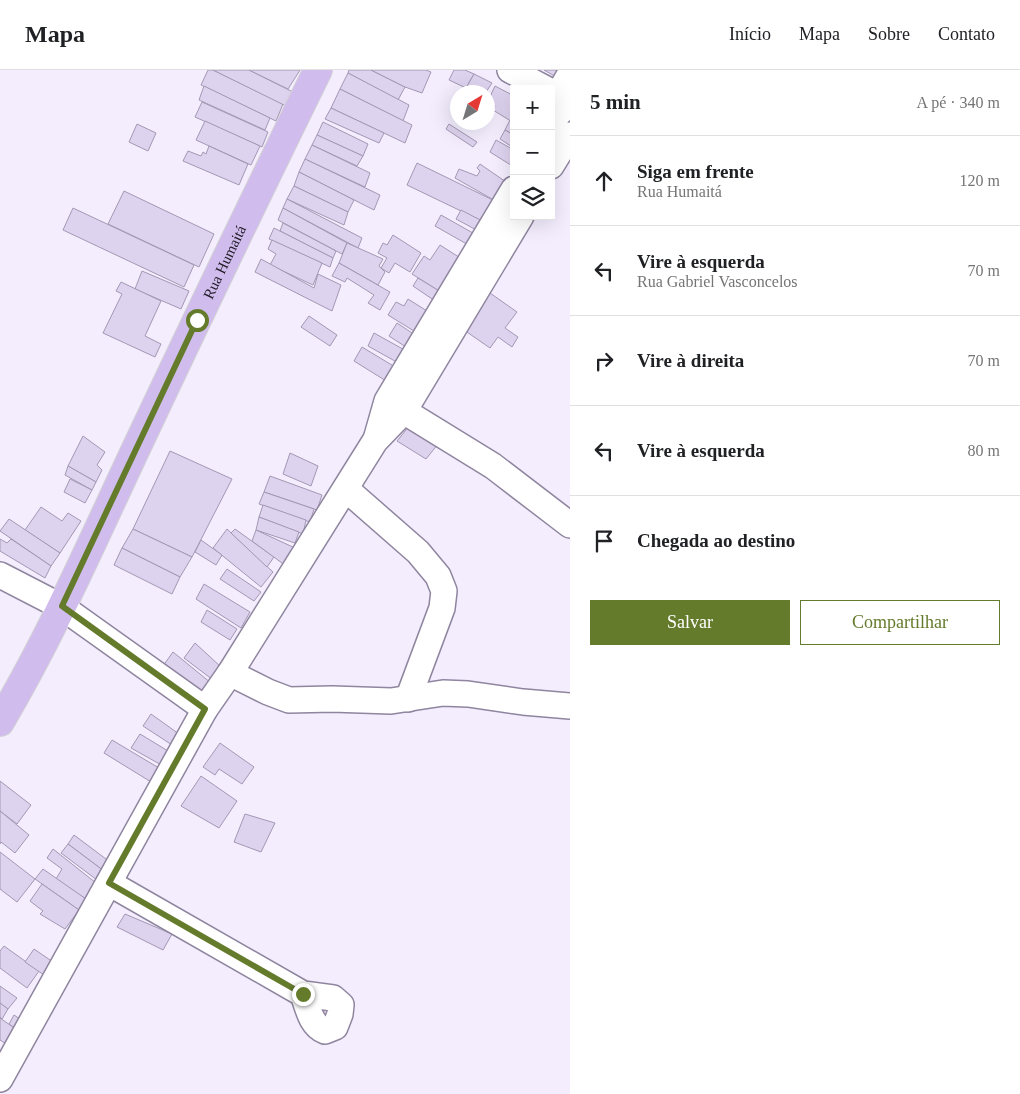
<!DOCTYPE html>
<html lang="pt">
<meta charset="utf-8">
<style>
body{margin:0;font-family:Georgia,serif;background:#f2f2f2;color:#202124}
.controls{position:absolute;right:15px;top:15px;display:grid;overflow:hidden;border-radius:0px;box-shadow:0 5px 20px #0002}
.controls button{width:45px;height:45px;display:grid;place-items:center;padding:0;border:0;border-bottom:1px solid #e0e0e0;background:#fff;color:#202124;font:25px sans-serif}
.compass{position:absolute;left:450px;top:15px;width:45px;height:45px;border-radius:50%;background:#fff;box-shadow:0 5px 20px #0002;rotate:38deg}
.stop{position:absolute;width:15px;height:15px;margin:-11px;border:4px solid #657b2c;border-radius:50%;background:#fff}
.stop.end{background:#657b2c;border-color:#fff;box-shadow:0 1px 5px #0008}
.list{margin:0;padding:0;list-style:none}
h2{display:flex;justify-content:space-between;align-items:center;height:65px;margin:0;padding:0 20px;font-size:21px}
h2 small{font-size:16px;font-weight:400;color:#757577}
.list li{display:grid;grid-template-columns:32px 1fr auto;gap:15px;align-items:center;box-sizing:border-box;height:90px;padding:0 20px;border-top:1px solid #e0e0e0}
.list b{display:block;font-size:19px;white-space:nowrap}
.list p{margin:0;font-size:16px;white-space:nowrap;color:#757577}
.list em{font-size:16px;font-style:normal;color:#757577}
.actions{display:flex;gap:10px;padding:15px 20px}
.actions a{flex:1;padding:11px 0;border:1px solid #657b2c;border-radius:0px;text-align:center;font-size:18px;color:#657b2c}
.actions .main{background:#657b2c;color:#fff}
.icon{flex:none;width:28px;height:28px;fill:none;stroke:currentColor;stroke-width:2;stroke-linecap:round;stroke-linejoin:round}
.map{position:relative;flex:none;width:570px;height:1024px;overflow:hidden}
header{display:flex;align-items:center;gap:30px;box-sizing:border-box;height:70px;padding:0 25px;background:#fff;border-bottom:1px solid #e0e0e0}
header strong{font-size:24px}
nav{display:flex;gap:28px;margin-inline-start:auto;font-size:18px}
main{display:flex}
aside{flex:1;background:#fff}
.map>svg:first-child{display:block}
</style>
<header>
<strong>Mapa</strong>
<nav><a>Início</a><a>Mapa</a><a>Sobre</a><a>Contato</a></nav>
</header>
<main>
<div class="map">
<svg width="570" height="1024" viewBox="0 0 570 1024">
<rect width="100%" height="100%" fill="#f3edfe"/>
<g fill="#ded3ef" stroke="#a398b3">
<polygon points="208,0 213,0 283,34 276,51 201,15"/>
<polygon points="213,0 249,0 295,23 288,37"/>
<polygon points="249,0 300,0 288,19"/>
<polygon points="349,0 371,0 405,17 398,30 348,3"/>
<polygon points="371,0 426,0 431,2 422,23 405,17"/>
<polygon points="454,0 465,0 474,4 466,18 449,10"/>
<polygon points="544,0 562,0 558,8"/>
<polygon points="348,3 409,35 403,51 340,19"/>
<polygon points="474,4 492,13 486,22 472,22 466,18"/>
<polygon points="204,16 270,48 265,60 199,30"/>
<polygon points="495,16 514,26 514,53 493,40 495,36 488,31"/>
<polygon points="340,19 412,55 405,73 331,38"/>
<polygon points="202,32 268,62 262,77 195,47"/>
<polygon points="331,38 384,63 379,73 325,49"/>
<polygon points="510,50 514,53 514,65 505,60"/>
<polygon points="205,51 260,76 251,95 196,70"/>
<polygon points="323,52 368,74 363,86 317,65"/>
<polygon points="137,54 156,63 148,81 129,72"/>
<polygon points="449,54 477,72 473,77 446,59"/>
<polygon points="505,60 514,65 514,78 500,69"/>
<polygon points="317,65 363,86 357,96 312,75"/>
<polygon points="496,70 514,80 514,97 490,82"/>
<polygon points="312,75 370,103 365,117 305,89"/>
<polygon points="209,76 248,94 239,115 183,91 188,81 201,86 203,82 206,84"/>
<polygon points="305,89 380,125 374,140 299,102"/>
<polygon points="417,93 499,133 488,154 407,115"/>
<polygon points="480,94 509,114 499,133 455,108 459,99 477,106 480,101 477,98"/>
<polygon points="299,102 354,130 348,142 294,116"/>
<polygon points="294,116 348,142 344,155 287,129"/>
<polygon points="124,121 214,164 199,197 108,154"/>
<polygon points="287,129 362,168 358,178 283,138"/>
<polygon points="73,138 194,195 184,217 63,160"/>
<polygon points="283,138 347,173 342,184 278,150"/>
<polygon points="461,140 488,154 482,163 456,149"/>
<polygon points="441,145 480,167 472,177 435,156"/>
<polygon points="283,153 336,181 333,188 280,161"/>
<polygon points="274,158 333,188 330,197 269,169"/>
<polygon points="393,165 421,183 410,202 395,193 389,203 381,198 387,188 378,183 383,173 387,175"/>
<polygon points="272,170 322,193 313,215 270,195 276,184 268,179"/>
<polygon points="347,173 383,189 379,196 385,202 378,215 339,193"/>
<polygon points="440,175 465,191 444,224 412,204 424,186 430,190"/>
<polygon points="261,189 314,218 318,204 341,215 332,241 255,202"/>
<polygon points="339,193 390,222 380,240 368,233 374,225 347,208 345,212 332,206"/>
<polygon points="142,201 189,221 181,239 135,219"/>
<polygon points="418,208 444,224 438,233 413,216"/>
<polygon points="121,212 161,231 145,266 161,274 155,287 103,263 122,224 116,221"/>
<polygon points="490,223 517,242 505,258 518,267 512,277 498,267 490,278 464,260"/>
<polygon points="408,229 435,246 422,266 388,245 396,232 404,236"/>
<polygon points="309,246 337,265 330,276 301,257"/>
<polygon points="397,253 421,269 412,281 389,266"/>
<polygon points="374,263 410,283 402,295 368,276"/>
<polygon points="362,277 400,300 391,314 354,291"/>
<polygon points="410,355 438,374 426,389 397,371"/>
<polygon points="83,366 105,382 97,395 102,400 96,412 68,396"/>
<polygon points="170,381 232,409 192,487 133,459"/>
<polygon points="290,383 318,396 311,416 283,404"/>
<polygon points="68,396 96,412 92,420 65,405"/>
<polygon points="270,406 322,425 317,440 264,422"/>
<polygon points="70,409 92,420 85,433 64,422"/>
<polygon points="264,422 314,439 310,452 259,434"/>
<polygon points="263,435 306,450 303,464 259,447"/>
<polygon points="41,437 62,451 68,443 81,451 60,483 25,460"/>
<polygon points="259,447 299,462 295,473 256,460"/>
<polygon points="9,449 60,483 51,496 0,461"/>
<polygon points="133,459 192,487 180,507 122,478"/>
<polygon points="227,459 273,502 261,517 213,478"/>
<polygon points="235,459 274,487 267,497 231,463"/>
<polygon points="256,460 295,478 286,496 252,471"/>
<polygon points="0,469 7,473 11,469 51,496 45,508 0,481"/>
<polygon points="201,470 222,485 216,495 195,482"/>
<polygon points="122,478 180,507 172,524 114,495"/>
<polygon points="227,499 261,522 254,531 220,509"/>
<polygon points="204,514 250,542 241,558 196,529"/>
<polygon points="207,540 237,559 230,570 201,552"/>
<polygon points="195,573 221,597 213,610 184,588"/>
<polygon points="173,582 211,613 200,629 160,600"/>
<polygon points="151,644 179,664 172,675 143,656"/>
<polygon points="140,664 173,684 165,697 131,678"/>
<polygon points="112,670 164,701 156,715 104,683"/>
<polygon points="220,673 254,697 242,714 219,699 215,705 203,697"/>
<polygon points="201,706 237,731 219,758 181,736"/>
<polygon points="0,711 31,735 17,754 0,741"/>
<polygon points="0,741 29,765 15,783 1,772 0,774"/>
<polygon points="245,744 275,753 261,782 234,772"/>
<polygon points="74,765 110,792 104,801 68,774"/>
<polygon points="68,774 104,801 97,810 61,783"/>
<polygon points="53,779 96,813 86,829 56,809 62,799 47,788"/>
<polygon points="0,782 35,809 17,832 0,819"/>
<polygon points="43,799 86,829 79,840 35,809"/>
<polygon points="42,814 79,840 65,859 40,844 43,841 30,831"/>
<polygon points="125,844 172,864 163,880 117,857"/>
<polygon points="4,876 39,901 27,918 0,898 0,881"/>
<polygon points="34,879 53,892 44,905 25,892"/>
<polygon points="0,916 17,928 8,939 0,933"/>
<polygon points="0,933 8,939 2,949 0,947"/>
<polygon points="14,945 26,953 20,962 9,954"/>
<polygon points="0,948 20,962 11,977 0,970"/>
</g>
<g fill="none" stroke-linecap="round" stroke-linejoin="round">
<g stroke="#8f859f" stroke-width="28">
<g id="minor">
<polyline points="510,0 546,19"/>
<path d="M 551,22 C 559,26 563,33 570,38"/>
<polyline points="558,25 570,4"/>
<polyline points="551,56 564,34"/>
<polyline points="551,96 570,65"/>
<polyline points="389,332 493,396 570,455"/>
<polyline points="377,366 387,331 514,119"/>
<polyline points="346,419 418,482 438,506 444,521 442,538 408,629"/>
<polyline points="0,505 62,537 205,639"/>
<polyline points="230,603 268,622 289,630 332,629 391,631 443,623 468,624 523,632 570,636"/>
<path d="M 109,813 L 303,924 C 308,938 311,956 325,961 L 335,957 L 340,944 L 341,935 L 333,928 L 303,924"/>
<polyline points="0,1009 205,639 230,603 375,371 404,341 521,146"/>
</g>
</g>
<g stroke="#d2d1d3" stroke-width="30">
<g id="major">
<path id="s1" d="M 0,652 C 54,561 96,463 141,368 C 199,245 258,122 318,0"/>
</g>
</g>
<use href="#minor" stroke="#fff" stroke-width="25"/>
<use href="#major" stroke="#d1bded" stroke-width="28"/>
</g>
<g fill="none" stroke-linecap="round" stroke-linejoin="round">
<polyline stroke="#657b2c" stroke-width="6" points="197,250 62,536 205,639 109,813 303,924"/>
</g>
<g text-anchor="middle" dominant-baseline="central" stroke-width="4.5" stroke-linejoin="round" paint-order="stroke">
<g font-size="15" fill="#1f1b25" stroke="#fff">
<text stroke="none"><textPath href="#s1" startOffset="512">Rua Humaitá</textPath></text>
</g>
</g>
</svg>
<div class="controls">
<button>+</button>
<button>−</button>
<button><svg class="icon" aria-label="layers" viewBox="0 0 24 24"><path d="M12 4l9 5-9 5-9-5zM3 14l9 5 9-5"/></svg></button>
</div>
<svg class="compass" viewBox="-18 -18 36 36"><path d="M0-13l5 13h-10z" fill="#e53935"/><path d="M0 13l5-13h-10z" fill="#757577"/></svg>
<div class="stop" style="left:197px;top:250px"></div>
<div class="stop end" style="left:303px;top:924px"></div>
</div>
<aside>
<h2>5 min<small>A pé · 340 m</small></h2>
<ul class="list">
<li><svg class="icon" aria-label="ahead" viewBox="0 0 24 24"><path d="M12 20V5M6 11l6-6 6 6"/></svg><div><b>Siga em frente</b><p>Rua Humaitá</p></div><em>120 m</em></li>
<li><svg class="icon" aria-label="left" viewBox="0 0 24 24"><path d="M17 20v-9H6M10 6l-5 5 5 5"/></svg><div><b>Vire à esquerda</b><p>Rua Gabriel Vasconcelos</p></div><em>70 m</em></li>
<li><svg class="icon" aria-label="right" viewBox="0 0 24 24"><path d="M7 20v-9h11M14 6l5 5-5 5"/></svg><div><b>Vire à direita</b></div><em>70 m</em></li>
<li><svg class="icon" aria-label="left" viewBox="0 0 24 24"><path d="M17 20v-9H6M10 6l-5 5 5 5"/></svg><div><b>Vire à esquerda</b></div><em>80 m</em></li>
<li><svg class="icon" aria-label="arrive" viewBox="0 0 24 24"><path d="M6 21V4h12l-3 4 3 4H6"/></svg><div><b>Chegada ao destino</b></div></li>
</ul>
<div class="actions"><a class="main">Salvar</a><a>Compartilhar</a></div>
</aside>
</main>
